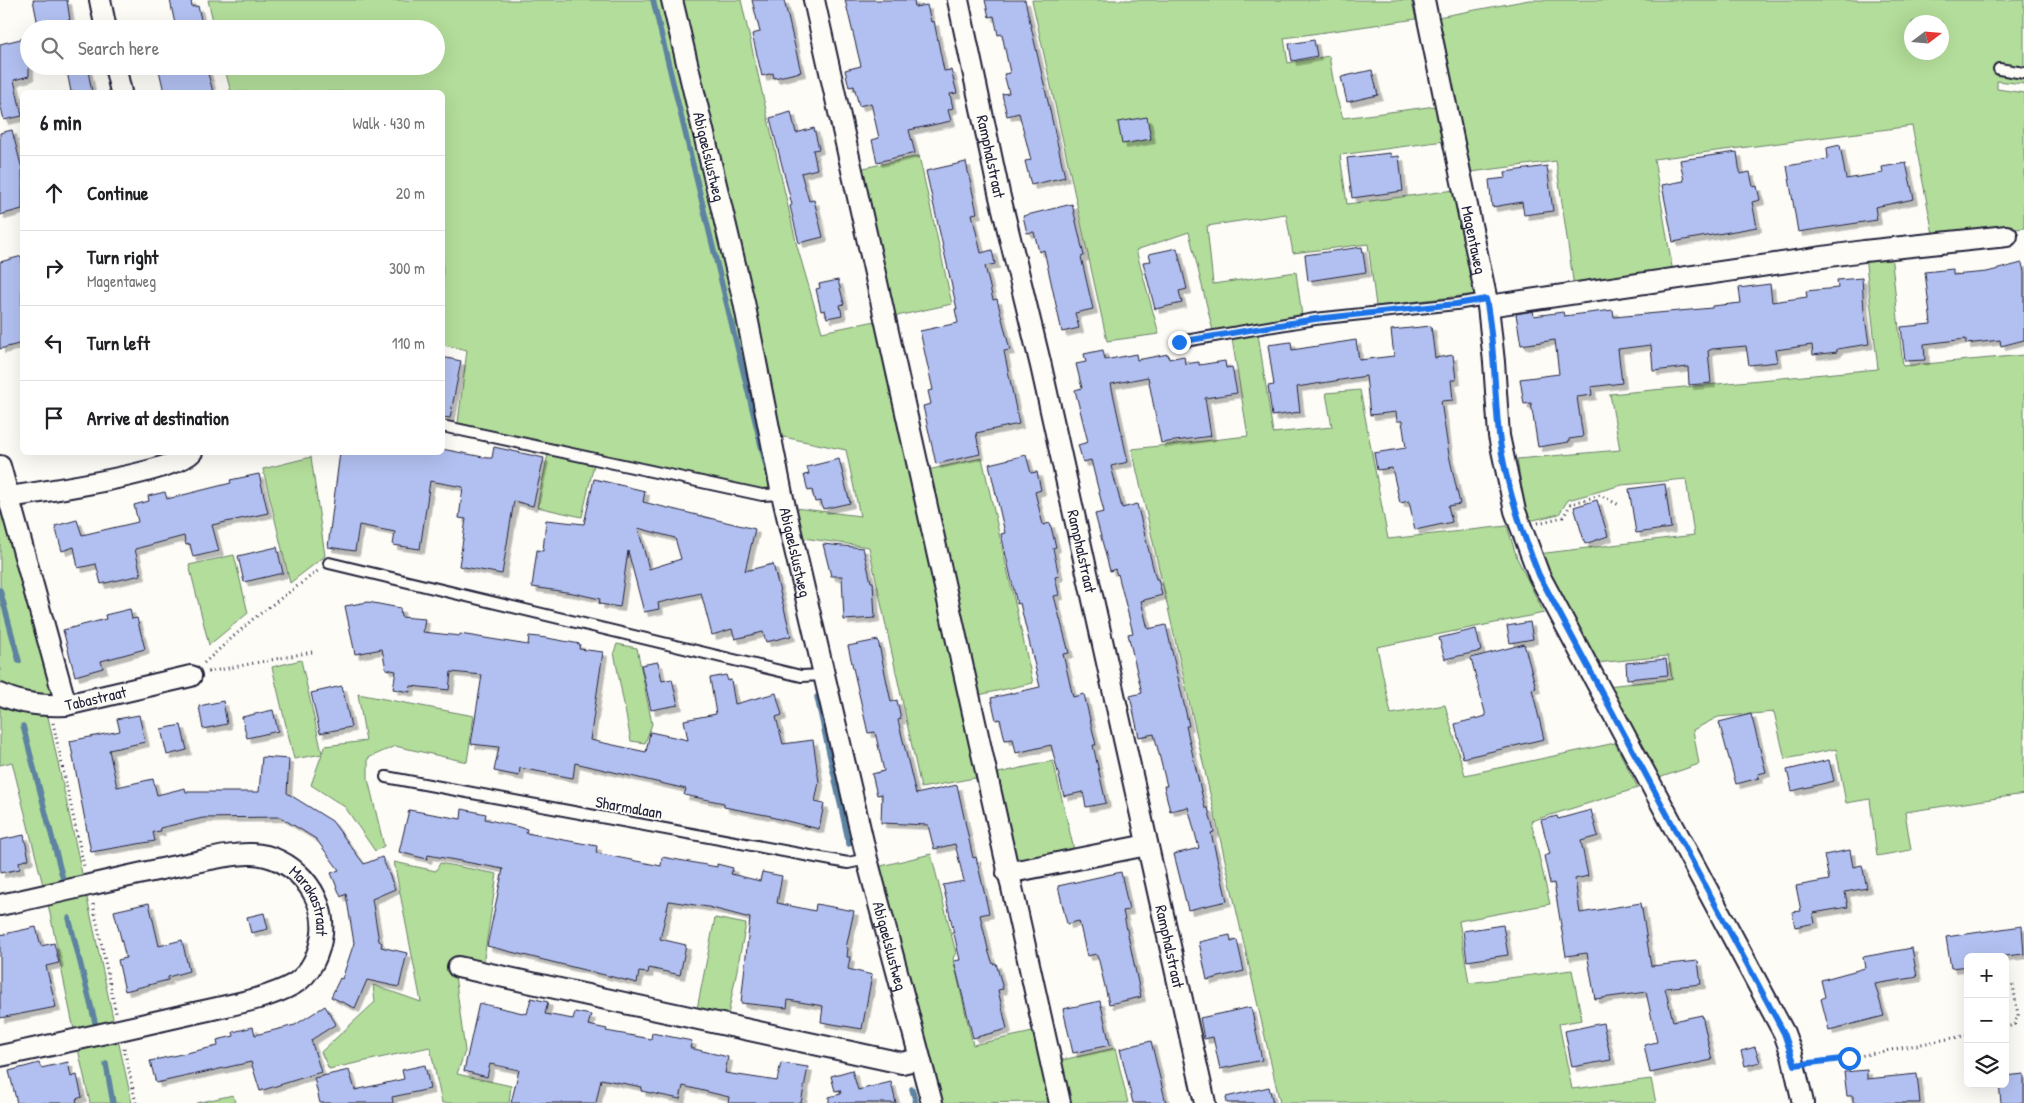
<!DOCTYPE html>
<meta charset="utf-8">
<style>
body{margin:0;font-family:"Patrick Hand",sans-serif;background:#f6f6f6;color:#202124}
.controls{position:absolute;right:15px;bottom:15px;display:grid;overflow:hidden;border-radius:8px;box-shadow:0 5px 20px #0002}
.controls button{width:45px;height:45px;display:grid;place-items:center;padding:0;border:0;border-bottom:1px solid #e0e0e0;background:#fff;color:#202124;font:25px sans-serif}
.compass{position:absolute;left:1904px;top:15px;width:45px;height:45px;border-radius:50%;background:#fff;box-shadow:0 5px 20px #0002;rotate:74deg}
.stop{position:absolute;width:15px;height:15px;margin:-11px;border:4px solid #1a73e8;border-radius:50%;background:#fff}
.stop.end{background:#1a73e8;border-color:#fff;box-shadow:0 1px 5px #0008}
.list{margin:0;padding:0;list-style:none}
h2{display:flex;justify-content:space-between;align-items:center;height:65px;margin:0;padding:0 20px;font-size:21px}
h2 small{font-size:16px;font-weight:400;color:#757577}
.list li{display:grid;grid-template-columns:32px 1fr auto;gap:15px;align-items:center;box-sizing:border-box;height:75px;padding:0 20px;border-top:1px solid #e0e0e0}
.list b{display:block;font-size:19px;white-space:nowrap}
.list p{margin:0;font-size:16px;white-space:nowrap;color:#757577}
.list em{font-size:16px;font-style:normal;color:#757577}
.icon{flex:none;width:28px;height:28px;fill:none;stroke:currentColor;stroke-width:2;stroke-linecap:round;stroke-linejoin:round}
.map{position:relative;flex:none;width:2024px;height:1103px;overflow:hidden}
.search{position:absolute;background:#fff;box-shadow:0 5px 20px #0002;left:20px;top:20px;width:425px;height:55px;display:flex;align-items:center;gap:12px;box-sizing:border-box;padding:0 18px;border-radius:28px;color:#757577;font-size:19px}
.panel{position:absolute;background:#fff;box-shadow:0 5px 20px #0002;left:20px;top:90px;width:425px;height:365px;border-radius:8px}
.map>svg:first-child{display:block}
</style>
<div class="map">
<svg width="2024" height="1103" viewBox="0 0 2024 1103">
<defs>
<filter id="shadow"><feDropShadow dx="4.5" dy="4.5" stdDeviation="0" flood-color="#0004"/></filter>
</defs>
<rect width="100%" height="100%" fill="#fdfcf7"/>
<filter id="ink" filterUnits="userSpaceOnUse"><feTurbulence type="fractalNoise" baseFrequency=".02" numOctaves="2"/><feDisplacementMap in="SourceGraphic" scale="10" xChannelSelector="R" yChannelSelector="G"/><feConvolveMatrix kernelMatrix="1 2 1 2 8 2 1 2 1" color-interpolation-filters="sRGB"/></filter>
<g filter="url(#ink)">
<g fill="#b3dd9a" stroke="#6a806a" fill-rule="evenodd">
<polygon points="208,0 667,0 776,489 765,491 458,423 467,350 443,345 442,92 231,92 224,66 436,66 436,29 215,29"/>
<polygon points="677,0 741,0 797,246 822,332 880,320 980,777 921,788 869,547 803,538 795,508 860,516 846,450 774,435"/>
<polygon points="1032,0 1411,0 1416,19 1284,38 1288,63 1329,56 1336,96 1343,118 1436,106 1444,141 1340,155 1347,204 1455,190 1478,294 1376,306 1368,244 1293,253 1286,214 1207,226 1213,284 1296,272 1302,316 1213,331 1189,232 1136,250 1159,334 1107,341"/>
<path d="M 1529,0 L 2024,0 L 2024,84 L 1997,81 L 1997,89 L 2024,93 L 2024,228 L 1934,239 L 1912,126 L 1654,159 L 1673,273 L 1574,287 L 1556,161 L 1471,172 L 1438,17 ZM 1912,22 L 1942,22 L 1942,52 L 1912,52 Z"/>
<polygon points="919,156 952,304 892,317 859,169"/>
<polygon points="1891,254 1903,366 2024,355 2024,794 1905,812 1911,850 1877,856 1870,799 1846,803 1836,749 1785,759 1774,712 1718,717 1693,730 1699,764 1656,779 1607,686 1672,679 1668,656 1596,663 1538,554 1694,535 1686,479 1622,485 1568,500 1559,514 1529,521 1524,503 1517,459 1620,450 1610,394 1878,369 1865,256"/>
<polygon points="1258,334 1273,433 1332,427 1326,393 1360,390 1388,539 1507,526 1517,558 1544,613 1377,647 1391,714 1445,705 1465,775 1615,743 1638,788 1531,821 1550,904 1459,921 1469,983 1572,970 1582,1020 1559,1024 1572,1089 1651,1079 1656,1103 1280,1103 1132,449 1248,436 1232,339"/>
<polygon points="548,454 594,464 582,517 537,507"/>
<polygon points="311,457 325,556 290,583 263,469"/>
<polygon points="982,458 1033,683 974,696 923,471"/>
<polygon points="0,486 55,696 48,698 0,686"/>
<polygon points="234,555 248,613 209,645 189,565"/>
<polygon points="617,644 637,648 652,724 645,743 631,741 614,652"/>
<polygon points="301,660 322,753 325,746 366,741 358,694 474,716 467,762 395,746 368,758 368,779 384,846 375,851 345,807 311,785 322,754 294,759 272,667"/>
<polygon points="0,702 43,713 48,717 83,878 44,889 12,762 0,765"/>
<polygon points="1053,761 1074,850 1029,860 1018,858 1011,851 994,774"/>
<polygon points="931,854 956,953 953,958 973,1045 1037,1031 1054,1102 938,1103 877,867"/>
<polygon points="394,862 436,871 440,863 497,874 483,965 453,960 465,1051 457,1074 511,1086 509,1103 442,1103 430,1047 329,1069 321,1052 375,1002 373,985 421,1002"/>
<polygon points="83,896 87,898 113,1018 112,1022 74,1030 48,904"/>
<polygon points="715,918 746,924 728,1015 697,1009"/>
<polygon points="115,1040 119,1044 132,1103 90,1103 78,1049"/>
<polygon points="1115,1048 1128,1103 1068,1103 1058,1061"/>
<polygon points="233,1095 235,1103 197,1103"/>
</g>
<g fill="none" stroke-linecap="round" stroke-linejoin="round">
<g stroke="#5d83a1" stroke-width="5.5">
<polyline points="653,0 768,474"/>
<polyline points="0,590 19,661"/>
<polyline points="817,697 849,844"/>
<polyline points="23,726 64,883"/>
<polyline points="69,918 95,1022"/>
<polyline points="106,1064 113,1103"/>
<polyline points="912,1089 916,1103"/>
</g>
</g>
<g fill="#b2c0f1" stroke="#22223b" fill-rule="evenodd" filter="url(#shadow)">
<polygon points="33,0 67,0 70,20 38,25"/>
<polygon points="170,0 191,0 192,7 198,6 203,29 176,29"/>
<polygon points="752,0 784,0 801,72 774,78 773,73 762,76 752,34 760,32"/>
<polygon points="845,0 914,0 915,7 927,5 931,22 934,21 944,71 951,70 957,93 950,94 953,108 948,110 951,121 909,130 915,153 877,162 872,140 879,138 871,103 859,106 854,86 849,87 845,70 861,66"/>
<polygon points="985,0 1025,0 1065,177 1031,185 1025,161 1031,160 1019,113 1007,116 1002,94 1009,93 1004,74 1010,73 1002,34 998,35 994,16 989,17"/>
<polygon points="29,37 29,76 14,80 22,116 4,120 0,103 0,44"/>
<polygon points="1314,40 1317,56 1292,61 1289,44"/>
<polygon points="66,66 87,66 92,92 71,92"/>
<polygon points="158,66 206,66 213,92 164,92"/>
<polygon points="1372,70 1378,95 1347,102 1341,77"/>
<polygon points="791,112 796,133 814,128 819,149 813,150 817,169 801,173 809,201 814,200 823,237 799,243 790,206 792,205 770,118"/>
<polygon points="1147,117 1151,139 1122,144 1118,122"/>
<polygon points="12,130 22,169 22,209 0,215 0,133"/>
<polygon points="1840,145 1846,179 1883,173 1882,167 1906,163 1914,199 1875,207 1877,220 1798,232 1787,166 1828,159 1827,148"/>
<polygon points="1737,152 1740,174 1750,172 1753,187 1757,186 1760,200 1752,202 1757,227 1673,242 1662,185 1684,181 1680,160"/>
<polygon points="1390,153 1391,157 1399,156 1403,191 1352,198 1347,158"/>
<polygon points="966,162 977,213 972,214 981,253 992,250 995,264 985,266 993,300 997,299 1010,350 1004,351 1019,424 976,433 980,454 936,464 923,406 931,404 928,391 933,390 920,331 958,323 955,309 957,309 926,171"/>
<polygon points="1547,166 1553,211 1524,215 1522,202 1492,207 1489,180 1506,178 1505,172"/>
<polygon points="1072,204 1084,256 1081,257 1093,309 1075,313 1079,328 1062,332 1044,250 1039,252 1034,232 1027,233 1023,216"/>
<polygon points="1362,247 1366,272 1308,281 1305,255"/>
<polygon points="1177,248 1187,289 1179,291 1182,303 1155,309 1143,262 1151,261 1149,254"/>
<polygon points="22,256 22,343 0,349 0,262"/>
<polygon points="2022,263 2024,272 2024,340 2001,346 2000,340 1966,344 1966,339 1924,344 1925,360 1905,361 1901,327 1931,324 1925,272 1953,269 1953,275 1987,272"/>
<polygon points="1862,278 1864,311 1869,344 1837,349 1837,352 1813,355 1812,345 1775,350 1777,362 1749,365 1746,346 1712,349 1708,351 1711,383 1689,385 1688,367 1653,371 1651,345 1618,349 1622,383 1591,387 1592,395 1577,397 1583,437 1569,439 1569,442 1538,447 1531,403 1524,404 1520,379 1559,374 1555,340 1521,345 1516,314 1533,311 1534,316 1563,312 1564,316 1613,310 1614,317 1712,308 1712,306 1741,303 1739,288 1770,284 1772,302 1807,297 1806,291 1838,288 1837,280"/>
<polygon points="838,280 844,304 840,305 842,315 827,318 825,310 821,311 816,289 820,288 819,284"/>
<polygon points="1431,326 1435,358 1453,355 1456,380 1451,380 1453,400 1441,401 1449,455 1460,504 1448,506 1452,522 1415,530 1409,501 1400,503 1392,468 1377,470 1374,453 1406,448 1402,421 1397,421 1396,412 1370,415 1366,376 1297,387 1300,412 1272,416 1268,386 1274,385 1268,345 1291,342 1292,350 1356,340 1359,360 1394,356 1391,330"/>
<polygon points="1103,350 1105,360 1136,354 1137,360 1168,354 1169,359 1184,356 1185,364 1199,362 1199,365 1225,361 1226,368 1232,367 1237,393 1205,398 1211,436 1161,443 1148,377 1111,384 1128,462 1111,466 1122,508 1137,504 1156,579 1158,579 1162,595 1141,601 1148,629 1166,625 1189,726 1186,726 1205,808 1208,808 1214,832 1211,833 1227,901 1188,910 1174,854 1199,848 1188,807 1170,811 1164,786 1167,786 1154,734 1139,737 1130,696 1142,693 1128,634 1133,633 1118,574 1117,575 1115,569 1110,571 1095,514 1104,512 1091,460 1083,462 1078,445 1088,442 1075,390 1082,388 1076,364 1086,362 1084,354"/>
<polygon points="442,357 461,361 450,418 442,417"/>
<polygon points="494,447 544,458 533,506 514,501 502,574 459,566 466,519 459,518 463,487 430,481 420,549 393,545 395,532 359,525 355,551 328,547 340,452 442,452 442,449 488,458 492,458"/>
<polygon points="1026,455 1031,473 1037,472 1041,490 1035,492 1043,525 1050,523 1056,547 1053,548 1059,576 1055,577 1059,595 1054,596 1069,653 1063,654 1073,697 1084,694 1096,745 1093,745 1106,803 1086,807 1083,792 1064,796 1051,745 1016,753 1013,739 1005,740 1000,719 996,720 991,698 1040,687 1020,603 1017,604 1001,534 1005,533 989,464"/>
<polygon points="839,459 850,503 823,509 821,501 815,502 812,490 808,491 804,475 809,474 807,467"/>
<polygon points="259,474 268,513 212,525 219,551 193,557 190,544 186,545 184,536 135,549 141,575 101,584 96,564 78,568 74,547 62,551 55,526 77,520 82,535 138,522 134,505 149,501 148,496 165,492 167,499 231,483 230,480"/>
<path d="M 594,479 L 645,491 L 643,502 L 755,529 L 745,571 L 773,564 L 791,636 L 766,642 L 763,632 L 735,639 L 732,629 L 712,635 L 701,593 L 658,603 L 659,609 L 644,612 L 628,551 L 620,607 L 599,604 L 600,599 L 573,593 L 532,587 L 537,550 L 543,551 L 546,520 L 584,524 ZM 638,528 L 675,538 L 681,559 L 649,569 Z"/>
<polygon points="1665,484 1671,528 1636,533 1629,489"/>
<polygon points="1597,500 1608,536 1585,544 1574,507"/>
<polygon points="823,544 863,548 871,582 873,582 875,618 844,620 842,576 831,576"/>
<polygon points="277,547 283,573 244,582 238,556"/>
<polygon points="368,602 400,608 401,617 425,619 423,632 460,636 460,634 528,645 529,636 547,638 580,644 579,649 603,652 590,740 646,752 650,732 688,740 684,720 716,714 710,678 726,675 728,681 731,680 735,704 776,693 782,715 776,717 783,744 813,740 819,782 815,802 824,804 819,829 771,817 771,816 724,807 724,803 684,795 686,789 575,763 573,778 520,768 519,776 494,771 499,747 471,744 482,675 451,672 449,690 411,686 410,692 393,689 396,671 386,669 382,649 355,654 345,606"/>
<polygon points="130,609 132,619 137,618 145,649 101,661 103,668 75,676 63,630 106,619 105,615"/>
<polygon points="1530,622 1533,639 1510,643 1507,626"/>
<polygon points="1476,629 1481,651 1445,659 1439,638"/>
<polygon points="878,640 891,702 897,700 901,719 898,720 916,794 957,785 973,858 976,857 989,913 980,915 989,953 993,964 996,963 1003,989 998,990 1007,1029 973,1038 954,961 960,960 943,885 964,881 955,844 934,849 928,825 881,823 882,794 877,795 872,774 884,771 875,732 868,733 848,646"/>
<polygon points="1524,644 1536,688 1532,689 1544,739 1463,758 1455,724 1486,716 1471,658"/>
<polygon points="1666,659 1668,675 1627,679 1626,663"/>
<polygon points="658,662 662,681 672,679 678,705 651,710 641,665"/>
<polygon points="342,686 351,727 320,733 311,693"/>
<polygon points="223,701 227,724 203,729 199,706"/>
<polygon points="273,710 278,731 247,738 242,717"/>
<polygon points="1751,714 1766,772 1758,774 1759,778 1736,784 1719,722"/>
<polygon points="139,715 145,742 109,750 117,787 153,779 157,795 185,788 186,792 259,792 262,757 289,759 287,793 332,821 364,864 382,857 395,889 372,899 379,941 382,943 381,947 407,953 399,987 367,980 355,1008 331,997 340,978 342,979 354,943 346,894 341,897 331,873 339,870 316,839 280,817 203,818 160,828 161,831 153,832 155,841 91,852 70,741 120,731 117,719"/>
<polygon points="181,725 187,750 167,755 161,729"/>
<polygon points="1829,760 1834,781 1792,791 1787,770"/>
<polygon points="462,809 486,814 485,819 527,829 526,833 597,846 596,853 661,866 662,857 717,867 717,864 733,868 731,874 760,881 762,872 782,876 777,903 815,911 816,904 854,911 846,948 848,948 847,957 850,957 848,969 872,975 862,1029 821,1022 823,1006 788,1000 787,1008 741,1003 750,918 708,907 669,901 660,939 686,945 680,975 649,968 648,973 639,972 637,983 487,946 503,869 428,855 427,859 399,852 409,810 461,819"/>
<polygon points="1591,810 1598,836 1581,841 1588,876 1575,879 1580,913 1641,903 1651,966 1698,961 1701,984 1665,988 1673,1021 1702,1015 1712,1060 1650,1073 1644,1045 1657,1042 1646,992 1595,999 1587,953 1566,956 1554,883 1550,884 1544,856 1550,854 1541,820 1557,816 1558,819"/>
<polygon points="24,835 29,859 19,862 20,869 0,873 0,840"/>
<polygon points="1850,850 1853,867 1862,865 1867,888 1845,892 1848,907 1813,913 1815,923 1795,927 1792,912 1801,911 1796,886 1829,880 1824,855"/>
<polygon points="1121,872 1129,910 1123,911 1141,997 1109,1004 1099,961 1096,954 1087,956 1079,921 1067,924 1058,886"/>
<polygon points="149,903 159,946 182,940 189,971 168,977 168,980 125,991 118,960 126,958 114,911"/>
<polygon points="264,913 268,929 251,933 247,917"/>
<polygon points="1503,925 1508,955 1467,961 1463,931"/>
<polygon points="2022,926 2024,954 1996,957 1968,957 1968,966 1951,968 1946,937"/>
<polygon points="36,927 41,946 54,943 59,963 46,966 56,1007 0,1018 0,935"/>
<polygon points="1230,935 1231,942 1237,940 1244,971 1207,980 1199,942"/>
<polygon points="1912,948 1917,977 1875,984 1884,1016 1829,1030 1821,999 1825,997 1821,980 1865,968 1863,957"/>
<polygon points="531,998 548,1002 545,1014 573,1019 575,1012 591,1015 588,1025 607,1029 606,1031 651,1039 652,1033 692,1041 690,1048 728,1057 725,1073 777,1081 781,1063 808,1067 801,1103 728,1103 729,1097 683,1086 680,1099 641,1091 642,1087 601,1079 596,1103 511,1103 519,1070 490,1064 487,1077 464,1071 479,1003 527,1014"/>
<polygon points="1100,1001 1110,1045 1073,1053 1063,1009"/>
<polygon points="325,1006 336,1024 311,1040 321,1072 260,1091 251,1062 156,1083 150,1061 218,1046 217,1040 234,1036 233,1032 253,1027 255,1035 295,1025"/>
<polygon points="1251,1007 1262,1060 1220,1069 1213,1037 1204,1039 1200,1018"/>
<polygon points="1603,1023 1611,1060 1572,1067 1565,1031"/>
<polygon points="1151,1041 1166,1103 1133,1103 1120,1049"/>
<polygon points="1755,1047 1760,1062 1745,1066 1741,1051"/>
<polygon points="68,1062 71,1077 77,1075 82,1097 76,1099 77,1103 17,1103 9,1071 39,1063 41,1068"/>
<polygon points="425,1065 430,1089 392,1097 393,1103 320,1103 314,1078 349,1070 355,1090 404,1079 402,1070"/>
<polygon points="852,1070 858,1090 891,1082 896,1103 829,1103 829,1097 841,1094 840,1090 835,1091 831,1076"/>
<polygon points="1867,1070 1867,1079 1917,1074 1920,1103 1853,1103 1853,1096 1847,1096 1844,1072"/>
<polygon points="2024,1074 2024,1103 2001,1103 1999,1084 2005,1084 2005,1076"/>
<polygon points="1269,1087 1273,1103 1227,1103 1226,1097"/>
</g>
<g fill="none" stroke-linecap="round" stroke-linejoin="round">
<g stroke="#22223b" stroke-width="14">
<g id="lane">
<polyline points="1999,69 2024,73"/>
<polyline points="1179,342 1315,319 1456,304 1486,299"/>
<polyline points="442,426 762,495 782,494"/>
<polyline points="329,563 801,676 825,675"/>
<polyline points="386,777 848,863 867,859"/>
</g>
</g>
<g stroke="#22223b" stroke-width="24">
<g id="street">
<polyline points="100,0 106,29"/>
<path id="s1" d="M 672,0 L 744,302 L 782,494 L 867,859 L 932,1103"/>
<polyline points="814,0 1060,1103"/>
<path id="s2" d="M 958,0 L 999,193 L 1041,366 L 1205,1103"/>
<path id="s3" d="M 1424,0 L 1488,306 L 1494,362 L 1499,436 L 1515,511 L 1539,575 L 1784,1033 L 1792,1055 L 1803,1103"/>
<polyline points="115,66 121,92"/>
<polyline points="1488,306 1864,251 2007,236"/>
<polyline points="0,466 66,705"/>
<path d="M 9,497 C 42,492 173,473 192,452"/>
<path id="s4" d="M 0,694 C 20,704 44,706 66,705 L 191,676"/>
<polyline points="1007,873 1147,845"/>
<path id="s5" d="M 0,905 C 61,892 121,877 181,865 C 204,861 229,853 252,854 C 291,855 326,893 322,933 C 320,952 311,974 294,984 C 268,999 228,1005 199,1012 C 133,1027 67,1042 0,1056"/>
<polyline points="458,967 902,1063 919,1059"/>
</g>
</g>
<g stroke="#22223b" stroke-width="3" stroke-dasharray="1 4" stroke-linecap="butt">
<polyline points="1538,523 1563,517 1571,504 1600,495 1621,506"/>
<polyline points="204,663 253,619 319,570"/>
<polyline points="208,672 312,652"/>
<polyline points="53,723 84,866"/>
<polyline points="93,904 116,1013"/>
<polyline points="2005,1028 2015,1024 2018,1015 2013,985"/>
<polyline points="124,1048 136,1103"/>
<polyline points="1813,1062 1849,1058 1968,1035"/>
</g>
<use href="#lane" stroke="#fdfcf7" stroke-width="10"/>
<use href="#street" stroke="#fdfcf7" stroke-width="20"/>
</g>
</g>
<g fill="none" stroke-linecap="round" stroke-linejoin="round" filter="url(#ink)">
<path stroke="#1a73e8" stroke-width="6" d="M 1179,342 L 1315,319 L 1456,304 L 1486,299 C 1495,344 1494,390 1499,435 C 1505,483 1521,530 1539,575 L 1784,1033 L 1795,1065 L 1849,1058"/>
</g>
<g text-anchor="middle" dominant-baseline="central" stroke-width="4" stroke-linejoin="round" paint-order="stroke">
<g font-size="16" fill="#22223b" stroke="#fdfcf7">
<text stroke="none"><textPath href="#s2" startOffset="160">Ramphalstraat</textPath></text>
<text stroke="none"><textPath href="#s1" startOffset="161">Abigaelslustweg</textPath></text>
<text stroke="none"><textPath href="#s3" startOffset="245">Magentaweg</textPath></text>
<text stroke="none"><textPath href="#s2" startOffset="565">Ramphalstraat</textPath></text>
<text stroke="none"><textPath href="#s1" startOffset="566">Abigaelslustweg</textPath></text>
<text stroke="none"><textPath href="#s4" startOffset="98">Tabastraat</textPath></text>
<text transform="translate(629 807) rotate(10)">Sharmalaan</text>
<text stroke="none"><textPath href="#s5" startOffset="339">Marakastraat</textPath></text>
<text stroke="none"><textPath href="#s1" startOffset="971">Abigaelslustweg</textPath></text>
<text stroke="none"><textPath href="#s2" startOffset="970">Ramphalstraat</textPath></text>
</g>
</g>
</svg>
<div class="controls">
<button>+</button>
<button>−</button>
<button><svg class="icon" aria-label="layers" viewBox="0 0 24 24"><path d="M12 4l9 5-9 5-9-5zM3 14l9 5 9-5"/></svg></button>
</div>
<svg class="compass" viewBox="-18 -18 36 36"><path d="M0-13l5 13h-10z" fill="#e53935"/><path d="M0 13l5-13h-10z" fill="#757577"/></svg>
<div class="stop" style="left:1849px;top:1058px"></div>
<div class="stop end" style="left:1179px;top:342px"></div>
<div class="search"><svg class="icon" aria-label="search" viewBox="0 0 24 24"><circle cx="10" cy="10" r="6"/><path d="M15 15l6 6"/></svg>Search here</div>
<section class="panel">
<h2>6 min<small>Walk · 430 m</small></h2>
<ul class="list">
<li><svg class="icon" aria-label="ahead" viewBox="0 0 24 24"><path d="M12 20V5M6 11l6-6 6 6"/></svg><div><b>Continue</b></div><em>20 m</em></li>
<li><svg class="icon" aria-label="right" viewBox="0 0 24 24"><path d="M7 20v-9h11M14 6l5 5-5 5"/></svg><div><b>Turn right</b><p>Magentaweg</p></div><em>300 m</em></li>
<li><svg class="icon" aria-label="left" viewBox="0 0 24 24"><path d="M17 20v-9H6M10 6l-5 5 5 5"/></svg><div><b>Turn left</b></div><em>110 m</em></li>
<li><svg class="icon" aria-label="arrive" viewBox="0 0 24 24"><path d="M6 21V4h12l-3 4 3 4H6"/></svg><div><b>Arrive at destination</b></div></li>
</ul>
</section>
</div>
